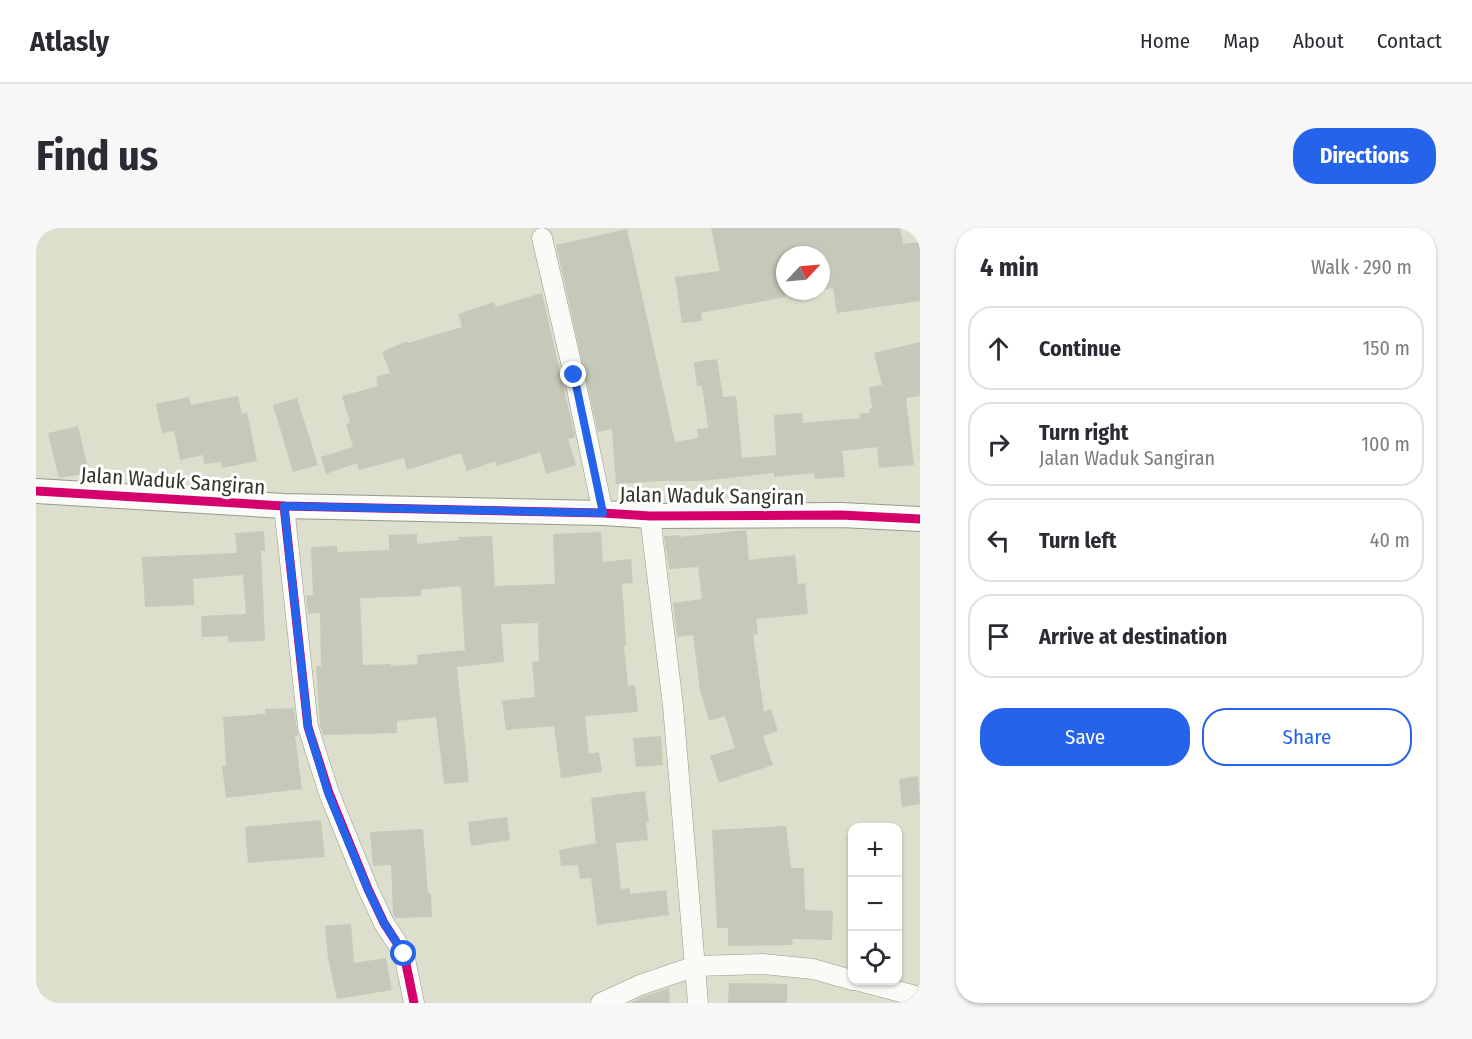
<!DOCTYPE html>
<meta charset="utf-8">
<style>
body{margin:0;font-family:"Fira Sans Condensed",sans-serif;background:#f7f7f7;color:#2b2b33}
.controls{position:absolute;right:18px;bottom:18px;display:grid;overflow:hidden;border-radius:12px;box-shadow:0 2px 4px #0004}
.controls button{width:54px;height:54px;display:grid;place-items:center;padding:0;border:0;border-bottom:2px solid #e1e1e2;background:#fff;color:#2b2b33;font:30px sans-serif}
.compass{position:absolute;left:740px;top:18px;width:54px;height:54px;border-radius:50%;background:#fff;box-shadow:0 2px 4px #0004;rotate:64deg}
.stop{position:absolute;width:18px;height:18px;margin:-14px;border:4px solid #2563eb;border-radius:50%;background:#fff}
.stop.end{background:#2563eb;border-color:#fff;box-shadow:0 2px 6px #0008}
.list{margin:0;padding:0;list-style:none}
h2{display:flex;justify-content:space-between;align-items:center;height:78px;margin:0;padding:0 24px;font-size:26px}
h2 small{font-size:20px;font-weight:400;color:#7c7c81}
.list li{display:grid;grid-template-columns:39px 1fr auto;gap:18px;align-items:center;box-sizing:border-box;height:84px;margin:0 12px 12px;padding:0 12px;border:2px solid #e1e1e2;border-radius:24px}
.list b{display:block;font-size:22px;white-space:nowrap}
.list p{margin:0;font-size:20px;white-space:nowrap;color:#7c7c81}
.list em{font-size:20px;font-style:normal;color:#7c7c81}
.actions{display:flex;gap:12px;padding:18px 24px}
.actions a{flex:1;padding:14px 0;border:2px solid #2563eb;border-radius:24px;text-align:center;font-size:21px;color:#2563eb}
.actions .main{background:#2563eb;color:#fff}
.icon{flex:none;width:33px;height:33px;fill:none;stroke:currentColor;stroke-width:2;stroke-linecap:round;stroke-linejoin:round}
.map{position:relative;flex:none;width:884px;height:775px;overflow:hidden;border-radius:24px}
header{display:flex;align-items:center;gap:36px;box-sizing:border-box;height:84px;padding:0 30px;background:#fff;border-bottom:2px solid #e1e1e2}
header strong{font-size:28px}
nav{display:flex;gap:33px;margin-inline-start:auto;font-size:21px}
.intro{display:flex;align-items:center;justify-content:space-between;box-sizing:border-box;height:144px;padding:0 36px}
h1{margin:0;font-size:42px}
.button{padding:15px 27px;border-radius:24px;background:#2563eb;color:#fff;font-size:21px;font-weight:700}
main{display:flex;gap:36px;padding:0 36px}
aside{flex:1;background:#fff;border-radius:24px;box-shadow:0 2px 4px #0004}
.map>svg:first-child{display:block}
</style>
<header>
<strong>Atlasly</strong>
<nav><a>Home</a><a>Map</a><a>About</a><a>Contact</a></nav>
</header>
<div class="intro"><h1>Find us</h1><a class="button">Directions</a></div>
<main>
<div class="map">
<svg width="884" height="775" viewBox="0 0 884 775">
<rect width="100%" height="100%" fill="#dddfcc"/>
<g fill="#c6c8b9" fill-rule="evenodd">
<polygon points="675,0 864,0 867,16 884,14 884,73 801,85 797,60 785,62 785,27 749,27 749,69 665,85 666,93 646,95 639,49 684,43"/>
<polygon points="591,1 639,214 662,210 661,201 672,200 666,158 661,158 658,134 681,131 687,169 700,168 706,230 740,227 738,187 766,185 767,195 824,190 823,186 834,185 833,181 836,180 833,159 846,157 838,125 884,114 884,168 870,170 878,237 843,240 841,219 806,223 809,249 779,251 778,245 738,249 738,245 666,253 625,253 580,256 576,201 562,204 520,17"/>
<polygon points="506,65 539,209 532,211 540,237 510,246 504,224 461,238 460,233 431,243 425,225 371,242 368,230 323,242 321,235 290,246 285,229 317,219 310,196 314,195 306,168 342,158 340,149 354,145 346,124 371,113 372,115 426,99 422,86 458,74 460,79"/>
<polygon points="202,168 206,186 211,184 221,233 186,240 185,234 168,236 167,227 144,232 138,203 126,205 120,176 153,169 155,177"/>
<polygon points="261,170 282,237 257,244 237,177"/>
<polygon points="42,198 53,245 23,250 12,205"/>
<polygon points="710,302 713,332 759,327 762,356 769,355 772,386 720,391 722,406 717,407 728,484 735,481 742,503 727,508 737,537 683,555 674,528 699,520 689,488 673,493 664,462 657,407 641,409 637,375 666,371 662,339 633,341 628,308 643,307 643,309"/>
<polygon points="228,303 229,323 225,323 229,413 193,414 192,408 166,409 165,388 210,386 207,347 157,351 158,377 109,379 106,329 201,325 199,305"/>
<path d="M 565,304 L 567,334 L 595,331 L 597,355 L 586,356 L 589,399 L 590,418 L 588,418 L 592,458 L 599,457 L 602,484 L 549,488 L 553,526 L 563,524 L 566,544 L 525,550 L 518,498 L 470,502 L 466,473 L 499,469 L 496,434 L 503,433 L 502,395 L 465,396 L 468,434 L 421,439 L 433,554 L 408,556 L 400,489 L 361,493 L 361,505 L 287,507 L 284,497 L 280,438 L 285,438 L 284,385 L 272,386 L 270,367 L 277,367 L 275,319 L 301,318 L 301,324 L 353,322 L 353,307 L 381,306 L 381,316 L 423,312 L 422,309 L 456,308 L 459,358 L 519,356 L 517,306 ZM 423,358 L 425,360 L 429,422 L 381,427 L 382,436 L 355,438 L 355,436 L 327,437 L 324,370 L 385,368 L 385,362 Z"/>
<polygon points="258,480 262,508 259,508 266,561 190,570 186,538 190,537 187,489 229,486 229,481"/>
<polygon points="625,508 627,537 600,539 597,510"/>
<polygon points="882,548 884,576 866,579 863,551"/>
<polygon points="609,563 613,594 610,595 612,612 580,615 585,661 594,660 594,666 630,662 633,687 561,697 555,650 544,651 542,637 525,638 523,622 560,615 555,570"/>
<polygon points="471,589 474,612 435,618 432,594"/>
<polygon points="285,592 289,629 212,635 209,599"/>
<polygon points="750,598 755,640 768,640 769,682 797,683 796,712 756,711 757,717 692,718 692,700 681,700 676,602"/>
<polygon points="387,601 392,665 395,665 396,689 359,690 357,685 355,637 337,638 334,604"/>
<polygon points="315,696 318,735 350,730 356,762 301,771 292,730 289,698"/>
<polygon points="693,755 751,756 751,775 692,775"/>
<polygon points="633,760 634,775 594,775 608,768"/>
</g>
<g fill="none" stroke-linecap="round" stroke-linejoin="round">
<g stroke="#98998b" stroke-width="21">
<g id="minor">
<polyline points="506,10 538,147 567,285"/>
<polyline points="248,278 272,499 293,565 332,661 348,695 368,726 378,775"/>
<polyline points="614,288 637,478 662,775"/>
<polyline points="820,752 884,769"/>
<polyline points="565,775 604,757 660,738 727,736 777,741 816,752"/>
</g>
</g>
<g stroke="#98998b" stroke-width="26">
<polyline id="tertiary" points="0,263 248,278 567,285 614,288 805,287 884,291"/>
</g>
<use href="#minor" stroke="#fafaf7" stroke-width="20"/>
<use href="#tertiary" stroke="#fafaf7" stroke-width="24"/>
<g stroke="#fff" stroke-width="13">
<g id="cycleway">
<polyline points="0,263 248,278 567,285 614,288 805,287 884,291"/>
<polyline points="248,278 272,499 293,565 332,661 348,695 368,726 378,775"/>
</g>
</g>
<use href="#cycleway" stroke="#d6006c" stroke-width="9"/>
</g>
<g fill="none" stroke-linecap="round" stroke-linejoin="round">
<polyline stroke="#2563eb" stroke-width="8" points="368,726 348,695 332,662 292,565 272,499 248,278 567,285 538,147"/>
</g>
<g text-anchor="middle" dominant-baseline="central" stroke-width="6" stroke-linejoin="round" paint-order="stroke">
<g font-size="21" fill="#353629" stroke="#fff">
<text transform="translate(137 253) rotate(4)">Jalan Waduk Sangiran</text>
<text transform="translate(676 268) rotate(1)">Jalan Waduk Sangiran</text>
</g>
</g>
</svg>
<div class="controls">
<button>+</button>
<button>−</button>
<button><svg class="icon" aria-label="locate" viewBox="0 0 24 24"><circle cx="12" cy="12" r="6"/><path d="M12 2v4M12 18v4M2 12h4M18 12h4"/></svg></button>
</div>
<svg class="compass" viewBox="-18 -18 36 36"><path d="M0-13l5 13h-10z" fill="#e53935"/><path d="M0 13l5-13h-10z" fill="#7c7c81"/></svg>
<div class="stop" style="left:368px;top:726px"></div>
<div class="stop end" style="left:538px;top:147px"></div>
</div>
<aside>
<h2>4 min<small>Walk · 290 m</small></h2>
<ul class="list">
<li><svg class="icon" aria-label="ahead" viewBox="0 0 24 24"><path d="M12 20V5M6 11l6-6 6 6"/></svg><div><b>Continue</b></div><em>150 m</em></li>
<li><svg class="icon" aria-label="right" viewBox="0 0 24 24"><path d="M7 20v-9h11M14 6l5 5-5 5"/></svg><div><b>Turn right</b><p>Jalan Waduk Sangiran</p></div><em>100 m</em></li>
<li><svg class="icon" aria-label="left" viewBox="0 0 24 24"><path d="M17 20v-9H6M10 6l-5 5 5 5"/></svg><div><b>Turn left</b></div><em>40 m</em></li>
<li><svg class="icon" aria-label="arrive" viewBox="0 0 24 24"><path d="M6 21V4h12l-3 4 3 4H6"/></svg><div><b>Arrive at destination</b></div></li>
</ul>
<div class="actions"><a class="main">Save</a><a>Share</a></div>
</aside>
</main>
